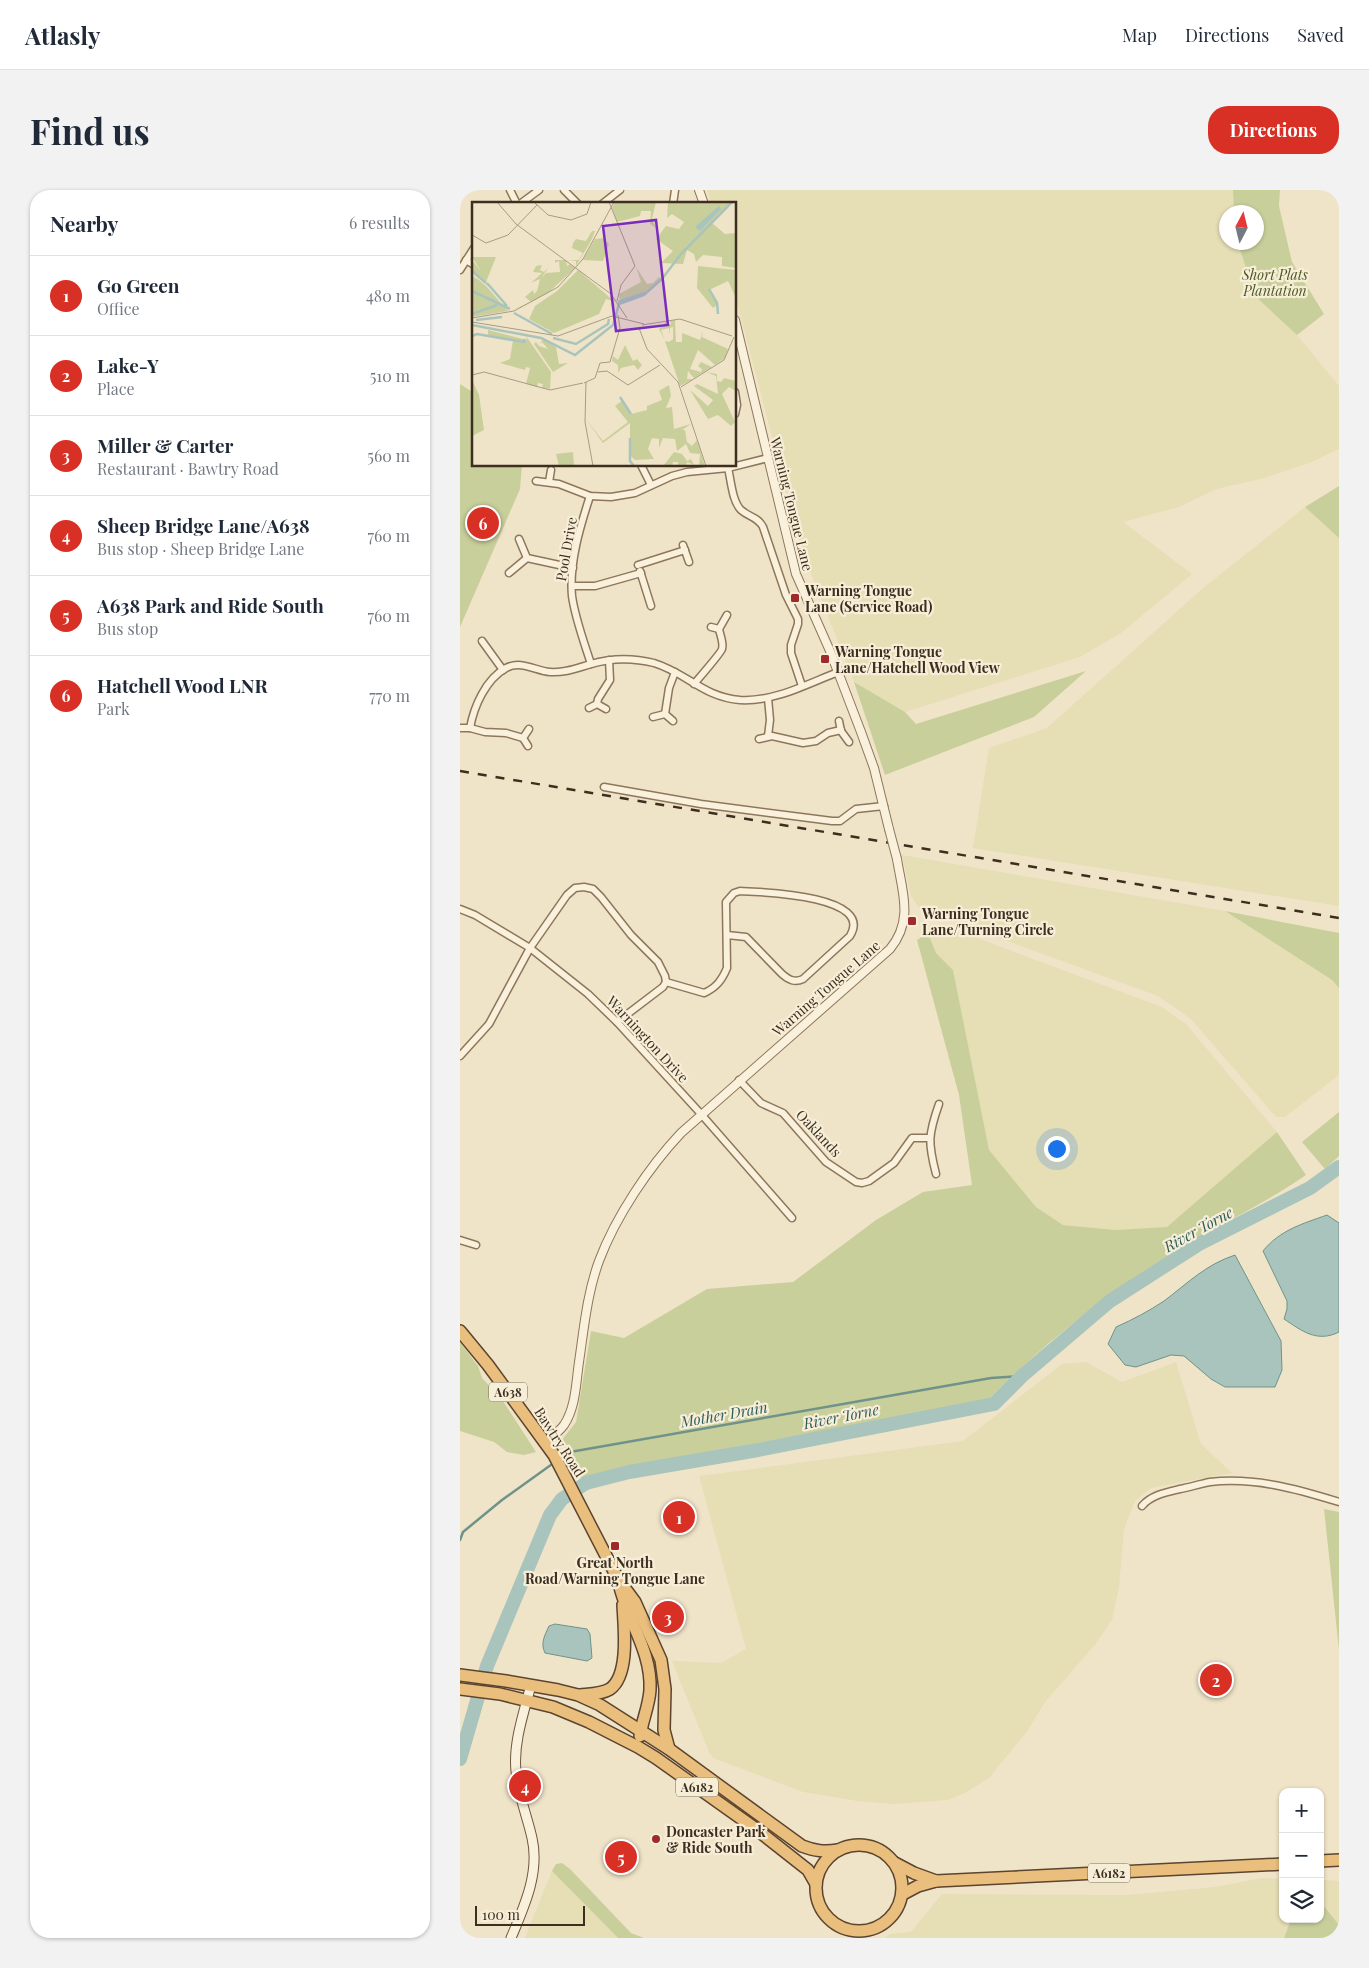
<!DOCTYPE html>
<meta charset="utf-8">
<style>
body{margin:0;font-family:"Playfair Display",serif;background:#f2f2f3;color:#1f2937}
.controls{position:absolute;right:15px;bottom:15px;display:grid;overflow:hidden;border-radius:10px;box-shadow:0 1px 4px #0004}
.controls button{width:45px;height:45px;display:grid;place-items:center;padding:0;border:0;border-bottom:1px solid #e0e1e3;background:#fff;color:#1f2937;font:25px sans-serif}
.compass{position:absolute;left:759px;top:15px;width:45px;height:45px;border-radius:50%;background:#fff;box-shadow:0 1px 4px #0004;rotate:7deg}
.scale{position:absolute;left:15px;bottom:12px;width:110px;box-sizing:border-box;padding-left:5px;border:2px solid #3d2e20;border-top:0;font-size:14px;line-height:18px;white-space:nowrap;color:#3d2e20;-webkit-text-stroke:4px #f7eed8;paint-order:stroke}
.you{position:absolute;left:596px;top:958px;width:18px;height:18px;margin:-12px;border:4px solid #fff;border-radius:50%;background:#1a73e8;box-shadow:0 0 0 8px #1a73e833}
.badge{display:grid;place-items:center;width:32px;height:32px;border-radius:50%;background:#d93025;color:#fff;font-size:16px;font-weight:700}
.pin{position:absolute;translate:-50% -50%;border:2px solid #fff;box-shadow:0 1px 5px #0006}
.list{margin:0;padding:0;list-style:none}
h2{display:flex;justify-content:space-between;align-items:center;height:65px;margin:0;padding:0 20px;font-size:21px}
h2 small{font-size:16px;font-weight:400;color:#747a83}
.list li{display:grid;grid-template-columns:32px 1fr auto;gap:15px;align-items:center;box-sizing:border-box;height:80px;padding:0 20px;border-top:1px solid #e0e1e3}
.list b{display:block;font-size:19px;white-space:nowrap}
.list p{margin:0;font-size:16px;white-space:nowrap;color:#747a83}
.list em{font-size:16px;font-style:normal;color:#747a83}
.icon{flex:none;width:28px;height:28px;fill:none;stroke:currentColor;stroke-width:2;stroke-linecap:round;stroke-linejoin:round}
.map{position:relative;flex:none;width:879px;height:1748px;overflow:hidden;border-radius:20px}
header{display:flex;align-items:center;gap:30px;box-sizing:border-box;height:70px;padding:0 25px;background:#fff;border-bottom:1px solid #e0e1e3}
header strong{font-size:24px}
nav{display:flex;gap:28px;margin-inline-start:auto;font-size:18px}
.intro{display:flex;align-items:center;justify-content:space-between;box-sizing:border-box;height:120px;padding:0 30px}
h1{margin:0;font-size:35px}
.button{padding:12px 22px;border-radius:20px;background:#d93025;color:#fff;font-size:18px;font-weight:700}
main{display:flex;gap:30px;padding:0 30px}
aside{flex:1;background:#fff;border-radius:20px;box-shadow:0 1px 4px #0004}
.map>svg:first-child{display:block}
</style>
<header>
<strong>Atlasly</strong>
<nav><a>Map</a><a>Directions</a><a>Saved</a></nav>
</header>
<div class="intro"><h1>Find us</h1><a class="button">Directions</a></div>
<main>
<aside>
<h2>Nearby<small>6 results</small></h2>
<ul class="list">
<li><span class="badge">1</span><div><b>Go Green</b><p>Office</p></div><em>480 m</em></li>
<li><span class="badge">2</span><div><b>Lake-Y</b><p>Place</p></div><em>510 m</em></li>
<li><span class="badge">3</span><div><b>Miller &amp; Carter</b><p>Restaurant · Bawtry Road</p></div><em>560 m</em></li>
<li><span class="badge">4</span><div><b>Sheep Bridge Lane/A638</b><p>Bus stop · Sheep Bridge Lane</p></div><em>760 m</em></li>
<li><span class="badge">5</span><div><b>A638 Park and Ride South</b><p>Bus stop</p></div><em>760 m</em></li>
<li><span class="badge">6</span><div><b>Hatchell Wood LNR</b><p>Park</p></div><em>770 m</em></li>
</ul>
</aside>
<div class="map">
<svg width="879" height="1748" viewBox="0 0 879 1748">
<rect width="100%" height="100%" fill="#f0e4c8"/>
<g fill="#e6deb5">
<polygon points="247,0 773,0 774,22 766,22 766,52 778,53 799,109 837,145 879,196 879,259 852,272 801,289 756,299 719,317 663,332 732,384 661,443 620,467 445,522 394,492 341,358 275,105 275,14 251,14"/>
<polygon points="845,317 879,348 879,716 513,658 529,558 587,538 742,399"/>
<polygon points="442,665 765,721 872,790 879,798 879,885 825,927 816,927 731,829 698,806 495,732 466,728 451,706"/>
<polygon points="466,738 504,743 702,817 726,834 817,942 707,1038 656,1040 603,1035 576,1017 529,961 493,780 476,763"/>
<polygon points="626,1172 662,1192 716,1172 741,1254 772,1283 691,1298 675,1311 664,1339 659,1397 652,1430 634,1456 585,1512 568,1540 529,1588 505,1603 488,1610 434,1614 397,1611 343,1602 253,1568 249,1562 212,1471 261,1473 286,1459 239,1286 503,1251 602,1174"/>
<polygon points="92,1681 158,1748 65,1748"/>
<polygon points="802,1688 823,1689 823,1729 831,1729 824,1748 425,1748 430,1744 451,1742 482,1704 667,1705 755,1697"/>
<polygon points="860,1690 879,1691 879,1735 866,1717 860,1716"/>
</g>
<g fill="#c9cf9b">
<polygon points="773,0 820,0 819,16 832,72 864,124 837,145 795,106 778,53 796,52 796,22 774,22"/>
<polygon points="0,194 14,203 14,275 62,275 60,299 0,437"/>
<polygon points="879,296 879,348 845,317"/>
<polygon points="626,481 574,527 425,585 394,492 445,522 456,534"/>
<polygon points="765,721 879,743 879,798 872,790"/>
<path d="M 466,738 L 476,763 L 493,780 L 529,960 L 576,1017 L 603,1035 L 656,1040 L 707,1037 L 817,942 L 846,985 C 806,1013 762,1033 721,1058 C 651,1100 585,1152 528,1210 L 154,1280 L 122,1290 L 101,1251 L 116,1232 L 131,1141 L 164,1148 L 247,1099 L 333,1092 L 416,1030 L 463,1002 L 512,995 L 499,905 L 457,750 L 465,745 Z"/>
<polygon points="879,922 879,966 865,979 842,952"/>
<polygon points="0,1152 18,1176 22,1188 41,1208 76,1262 64,1265 47,1262 34,1252 0,1241"/>
<polygon points="864,1319 879,1322 879,1460"/>
<polygon points="102,1673 110,1679 171,1743 184,1748 158,1748 92,1681 96,1674"/>
<polygon points="860,1716 865,1717 879,1735 879,1748 824,1748 831,1729 860,1729"/>
</g>
<g fill="#a9c4bc" stroke="#6f938a">
<path d="M 867,1025 L 879,1033 L 879,1142 C 857,1153 842,1141 824,1129 L 827,1119 L 827,1111 L 803,1061 C 820,1040 842,1034 867,1025 Z"/>
<path d="M 775,1065 L 821,1151 L 822,1180 L 815,1197 L 765,1197 L 751,1189 L 724,1166 L 711,1165 L 676,1177 L 665,1175 L 648,1154 L 656,1137 C 672,1130 689,1121 704,1111 C 728,1093 745,1075 775,1065 Z"/>
<path d="M 95,1434 L 127,1439 L 130,1444 L 132,1468 L 127,1471 L 85,1463 C 80,1453 85,1445 89,1436 Z"/>
</g>
<g fill="none" stroke-linecap="round" stroke-linejoin="round">
<g stroke="#6f938a" stroke-width="2.5">
<polyline points="99,1269 110,1262 531,1188 562,1186"/>
<polyline points="0,1350 3,1342 42,1310 95,1272"/>
</g>
<polyline stroke="#a9c4bc" stroke-width="14" points="0,1569 27,1476 90,1325 102,1309 126,1293 169,1282 298,1260 534,1214 562,1186 650,1111 739,1054 850,998 879,977"/>
<g stroke="#8d765c" stroke-width="9">
<g id="minor">
<polyline points="50,0 57,14"/>
<polyline points="104,0 118,14"/>
<polyline points="60,14 79,0"/>
<polyline points="142,14 160,0"/>
<polyline points="213,14 215,0"/>
<polyline points="6,70 14,75"/>
<polyline points="0,80 14,58"/>
<polyline points="275,202 277,215 275,224"/>
<polyline points="181,275 191,295"/>
<path d="M 268,278 C 271,290 272,311 281,320 C 289,327 298,327 303,337 L 326,405 L 338,429 L 338,434 L 331,455 L 331,463 L 342,496"/>
<polyline points="76,291 99,294 130,306 151,307 175,303 212,286 227,282 268,278 308,268"/>
<polyline points="89,292 91,280"/>
<path d="M 130,306 C 120,337 109,373 112,406 C 115,428 124,452 131,474"/>
<polyline points="59,349 67,368 113,378"/>
<polyline points="223,355 229,372"/>
<polyline points="178,375 225,360"/>
<polyline points="180,381 191,416"/>
<polyline points="49,383 67,368"/>
<polyline points="112,396 135,396 181,383"/>
<polyline points="251,437 259,439"/>
<polyline points="22,451 43,480"/>
<path d="M 234,494 C 239,488 261,463 262,459 C 264,453 260,445 259,439 L 267,425"/>
<polyline points="308,508 310,530 308,546"/>
<polyline points="137,514 138,509 150,490 149,470"/>
<polyline points="129,518 137,514 146,519"/>
<polyline points="205,524 209,498 215,482"/>
<polyline points="193,527 205,524 213,531"/>
<polyline points="379,531 381,541 389,552"/>
<path d="M 0,538 L 10,538 C 14,516 26,489 46,478 C 61,470 76,481 90,482 C 105,483 117,478 131,474 C 151,468 174,468 194,473 C 227,483 243,507 280,510 C 314,512 347,494 378,482"/>
<polyline points="10,538 25,542 46,543 63,548"/>
<polyline points="299,549 312,546 343,553 356,551 368,543 381,540"/>
<polyline points="68,556 63,548 69,539"/>
<polyline points="144,597 241,614 372,631 380,631 396,619 424,616"/>
<polyline points="0,719 15,725 70,758 128,804 157,832 241,924 332,1028"/>
<path d="M 206,792 L 244,803 C 256,798 262,790 267,778 L 266,712 L 274,703 L 280,701 C 301,702 415,705 390,746 L 343,789 C 335,793 329,790 322,784 L 286,747 L 267,745"/>
<polyline points="0,866 29,834 70,758 107,705 115,698 124,697 133,699 141,707 171,745 198,772 205,786 206,792 203,797 157,832"/>
<polyline points="279,890 301,913 323,923 366,972 396,992 402,993 409,991 434,973 452,948 470,948"/>
<path d="M 476,984 C 468,953 468,945 479,914"/>
<polyline points="0,1050 16,1055"/>
<path d="M 682,1316 C 691,1305 707,1302 720,1299 C 730,1297 740,1294 750,1292 C 795,1287 837,1299 879,1312"/>
</g>
</g>
<g stroke="#8d765c" stroke-width="10">
<g id="tertiary">
<polyline points="239,0 244,14"/>
<polyline points="275,130 336,384 370,461 401,542 414,578 429,639"/>
<path d="M 85,1252 C 92,1247 99,1242 104,1235 C 116,1217 116,1192 119,1172 C 124,1138 127,1104 139,1071 C 156,1026 189,977 221,943 L 430,759 C 454,730 442,701 437,669"/>
</g>
</g>
<g stroke="#6f573f" stroke-width="11">
<path id="secondary" d="M 51,1748 C 64,1717 80,1683 72,1648 C 67,1626 58,1604 56,1581 C 53,1553 64,1522 71,1495"/>
</g>
<g stroke="#5b4430" stroke-width="14">
<g id="trunk">
<polyline points="0,1141 28,1175 94,1265 158,1389 175,1412 201,1470 205,1499 204,1540 209,1559"/>
<path d="M 159,1393 C 167,1430 192,1461 190,1500 C 189,1516 182,1531 180,1546"/>
<path d="M 0,1485 L 46,1491 L 98,1500 L 118,1505 L 140,1515 L 209,1559 L 342,1656 C 355,1661 364,1662 378,1660"/>
<polyline points="0,1499 40,1504 93,1517 129,1532 178,1557 196,1568 296,1639 348,1680 356,1694"/>
<path d="M 120,1505 C 130,1504 142,1504 150,1499 C 170,1485 164,1436 163,1415"/>
<circle cx="399" cy="1698" r="43"/>
<polyline points="860,1671 879,1670"/>
<polyline points="435,1673 454,1683 476,1691"/>
<polyline points="443,1704 458,1696 476,1691 823,1674"/>
</g>
</g>
<use href="#minor" stroke="#faf1dc" stroke-width="6"/>
<use href="#tertiary" stroke="#faf1dc" stroke-width="8"/>
<use href="#secondary" stroke="#faf1dc" stroke-width="9"/>
<use href="#trunk" stroke="#eabe7c" stroke-width="11"/>
<polyline stroke="#3d2e20" stroke-width="2.5" stroke-dasharray="9 9" stroke-linecap="butt" points="0,581 879,728"/>
<g stroke="#8d765c" stroke-width="10" stroke-linecap="butt">
<polyline id="tertiary-bridge" points="429,639 437,669"/>
</g>
<use href="#tertiary-bridge" stroke="#faf1dc" stroke-width="8"/>
</g>
<g fill="#9e2a2b" stroke="#f7eed8" stroke-width="2">
<rect x="330" y="403" width="10" height="10" rx="2.5"/>
<rect x="360" y="464" width="10" height="10" rx="2.5"/>
<rect x="447" y="726" width="10" height="10" rx="2.5"/>
<rect x="150" y="1351" width="10" height="10" rx="2.5"/>
<circle cx="196" cy="1649" r="5"/>
</g>
<g text-anchor="middle" dominant-baseline="central" stroke-width="4.5" stroke-linejoin="round" paint-order="stroke">
<g fill="#f7eed8" stroke="#756857" stroke-width="1">
<rect x="29" y="1192.5" width="38" height="19" rx="4"/>
<rect x="216" y="1587.5" width="42" height="19" rx="4"/>
<rect x="628" y="1673.5" width="42" height="19" rx="4"/>
</g>
<g font-size="12" font-weight="bold" fill="#3d2e20">
<text x="48" y="1202">A638</text>
<text x="237" y="1597">A6182</text>
<text x="649" y="1683">A6182</text>
</g>
<g font-size="14" font-style="italic" fill="#4d5a26" stroke="#f7eed8">
<text x="815" y="84">Short Plats<tspan x="815" dy="16">Plantation</tspan></text>
</g>
<g font-size="14" fill="#3d2e20" stroke="#f7eed8">
<text transform="translate(332 314) rotate(76)">Warning Tongue Lane</text>
<text transform="translate(106 359) rotate(-80)">Pool Drive</text>
<text transform="translate(366 798) rotate(-41)">Warning Tongue Lane</text>
<text transform="translate(188 849) rotate(47)">Warnington Drive</text>
<text transform="translate(359 943) rotate(47)">Oaklands</text>
<text transform="translate(100 1252) rotate(57)">Bawtry Road</text>
</g>
<g font-size="14" font-weight="bold" fill="#3d2e20" stroke="#f7eed8" text-anchor="start">
<text x="345" y="400">Warning Tongue<tspan x="345" dy="16">Lane (Service Road)</tspan></text>
<text x="375" y="461">Warning Tongue<tspan x="375" dy="16">Lane/Hatchell Wood View</tspan></text>
<text x="462" y="723">Warning Tongue<tspan x="462" dy="16">Lane/Turning Circle</tspan></text>
<text x="155" y="1372" text-anchor="middle">Great North<tspan x="155" dy="16">Road/Warning Tongue Lane</tspan></text>
<text x="206" y="1641">Doncaster Park<tspan x="206" dy="16">&amp; Ride South</tspan></text>
</g>
<g font-size="15" font-style="italic" fill="#2f5d5a" stroke="#f7eed8">
<text transform="translate(738 1039) rotate(-29)">River Torne</text>
<text transform="translate(264 1224) rotate(-10)">Mother Drain</text>
<text transform="translate(381 1226) rotate(-11)">River Torne</text>
</g>
</g>
<g transform="translate(12 12)">
<rect width="264" height="264" fill="#f0e4c8"/>
<path d="M 143,0 L 184,0 L 180,17 L 184,26 L 178,22 L 179,9 L 169,9 L 168,14 L 145,20 L 140,6 ZM 196,0 L 261,0 L 240,21 L 253,32 L 264,31 L 264,66 L 250,64 L 250,55 L 231,53 L 224,60 L 222,52 L 215,48 L 211,62 L 189,61 L 201,49 L 184,37 L 194,24 L 207,27 L 212,20 L 200,12 L 195,16 ZM 120,29 L 123,29 L 119,39 L 104,64 L 104,59 L 96,58 L 107,58 L 111,51 L 100,46 L 101,41 L 104,37 L 114,39 ZM 131,36 L 137,42 L 131,59 L 111,58 L 123,37 ZM 0,55 L 24,55 L 14,80 L 17,85 L 0,70 L 0,58 L 9,69 ZM 83,58 L 94,58 L 95,64 L 98,62 L 103,66 L 76,91 L 54,103 L 40,108 L 59,100 L 53,95 L 61,88 L 62,92 L 65,89 L 68,77 L 59,81 L 70,71 L 61,70 L 64,64 L 70,63 L 68,68 L 72,70 L 77,65 L 69,76 L 74,71 L 88,70 L 87,59 L 83,61 ZM 226,64 L 264,68 L 264,96 L 256,79 L 237,88 L 246,102 L 241,106 L 225,86 ZM 164,65 L 175,82 L 181,81 L 187,75 L 189,77 L 171,93 L 148,101 L 147,92 L 169,80 ZM 106,68 L 143,100 L 134,97 L 127,112 L 82,131 L 57,117 L 63,104 L 85,89 ZM 0,72 L 15,85 L 36,109 L 0,115 L 0,74 L 6,78 ZM 203,118 L 204,140 L 210,140 L 210,131 L 228,138 L 231,129 L 230,135 L 256,147 L 253,156 L 243,163 L 226,148 L 218,167 L 229,170 L 230,167 L 226,164 L 229,160 L 240,165 L 222,176 L 216,169 L 215,177 L 221,177 L 208,184 L 193,139 L 197,140 L 201,137 L 201,125 L 198,126 L 198,133 L 197,126 L 189,128 L 193,138 L 187,127 L 194,120 L 199,123 L 198,119 ZM 16,128 L 55,138 L 54,134 L 79,170 L 78,187 L 70,186 L 71,182 L 66,181 L 65,185 L 54,182 L 58,166 L 54,165 L 53,168 L 28,161 L 38,157 L 41,138 L 16,133 ZM 71,137 L 84,145 L 87,162 L 96,161 L 81,170 L 62,142 L 64,140 L 67,144 L 76,147 L 70,140 L 67,143 ZM 153,143 L 161,159 L 165,157 L 170,163 L 166,168 L 162,163 L 149,166 L 146,171 L 146,163 L 140,159 L 141,154 L 146,158 ZM 234,170 L 245,172 L 245,179 L 249,180 L 252,176 L 264,179 L 264,189 L 257,185 L 250,192 L 263,220 L 259,224 L 246,213 L 236,217 L 218,188 L 236,204 L 241,198 L 222,184 L 225,182 L 246,192 L 244,174 ZM 0,178 L 7,193 L 12,228 L 0,234 ZM 197,183 L 199,194 L 194,206 L 200,205 L 202,227 L 219,222 L 210,228 L 213,228 L 215,240 L 220,244 L 225,238 L 233,264 L 227,264 L 228,252 L 218,251 L 214,242 L 205,249 L 203,237 L 191,236 L 187,246 L 187,237 L 180,236 L 176,247 L 182,257 L 163,258 L 158,253 L 158,221 L 131,241 L 113,216 L 131,239 L 156,220 L 143,204 L 151,198 L 159,212 L 175,208 L 175,204 L 190,198 L 187,189 ZM 101,250 L 102,264 L 87,264 L 84,252 ZM 202,250 L 210,252 L 215,259 L 219,257 L 222,263 L 215,260 L 214,264 L 206,264 L 206,260 L 201,260 L 200,264 L 192,263 Z" fill="#c9cf9b"/>
<path d="M 247,4 L 249,7 L 228,29 L 223,25 Z" fill="#a9c4bc"/>
<path fill="none" stroke="#a9c4bc" stroke-width="2.5" d="M 0,69 L 14,81M 15,81 L 35,104M 237,87 L 245,101 L 246,112M 0,89 L 38,107M 146,100 L 173,91M 42,111 L 80,132M 0,112 L 25,103M 4,118 L 30,115M 0,123 L 69,136 L 103,153 L 141,123 L 147,102 L 172,93 L 190,77 L 209,52 L 260,0M 0,134 L 5,132 L 52,140 L 53,137M 81,136 L 104,142 L 136,122 L 137,117M 148,195 L 159,212M 158,236 L 158,259 L 162,264"/>
<path fill="none" stroke="#a89b85" stroke-width="1" d="M 25,0 L 44,22 L 139,92 L 155,116M 62,0 L 76,13 L 99,18 L 115,12 L 119,0M 137,0 L 163,64 L 149,83 L 145,99M 0,33 L 14,41 L 36,33 L 65,3M 0,116 L 42,109 L 86,85 L 111,57 L 142,0M 0,120 L 86,134 L 140,114 L 172,122M 170,123 L 208,117 L 260,134M 167,126 L 175,147 L 206,180 L 234,264M 126,170 L 135,169 L 156,183 L 188,163M 0,173 L 12,170 L 78,188 L 111,181M 114,180 L 113,220 L 121,264M 112,181 L 123,176 L 128,161 L 138,160 L 148,126 L 146,113M 209,185 L 252,158 L 262,135"/>
<path fill="#7b2cbf" fill-opacity="0.15" stroke="#7b2cbf" stroke-width="2.5" d="M 184,18 L 196,123 L 144,129 L 131,24 Z"/>
<rect width="264" height="264" fill="none" stroke="#3d2e20" stroke-width="2.5"/>
</g>
</svg>
<div class="controls">
<button>+</button>
<button>−</button>
<button><svg class="icon" aria-label="layers" viewBox="0 0 24 24"><path d="M12 4l9 5-9 5-9-5zM3 14l9 5 9-5"/></svg></button>
</div>
<svg class="compass" viewBox="-18 -18 36 36"><path d="M0-13l5 13h-10z" fill="#e53935"/><path d="M0 13l5-13h-10z" fill="#747a83"/></svg>
<div class="scale">100 m</div>
<div class="you"></div>
<div class="pin badge" style="left:219px;top:1327px">1</div>
<div class="pin badge" style="left:756px;top:1490px">2</div>
<div class="pin badge" style="left:208px;top:1427px">3</div>
<div class="pin badge" style="left:65px;top:1596px">4</div>
<div class="pin badge" style="left:161px;top:1667px">5</div>
<div class="pin badge" style="left:23px;top:333px">6</div>
</div>
</main>
